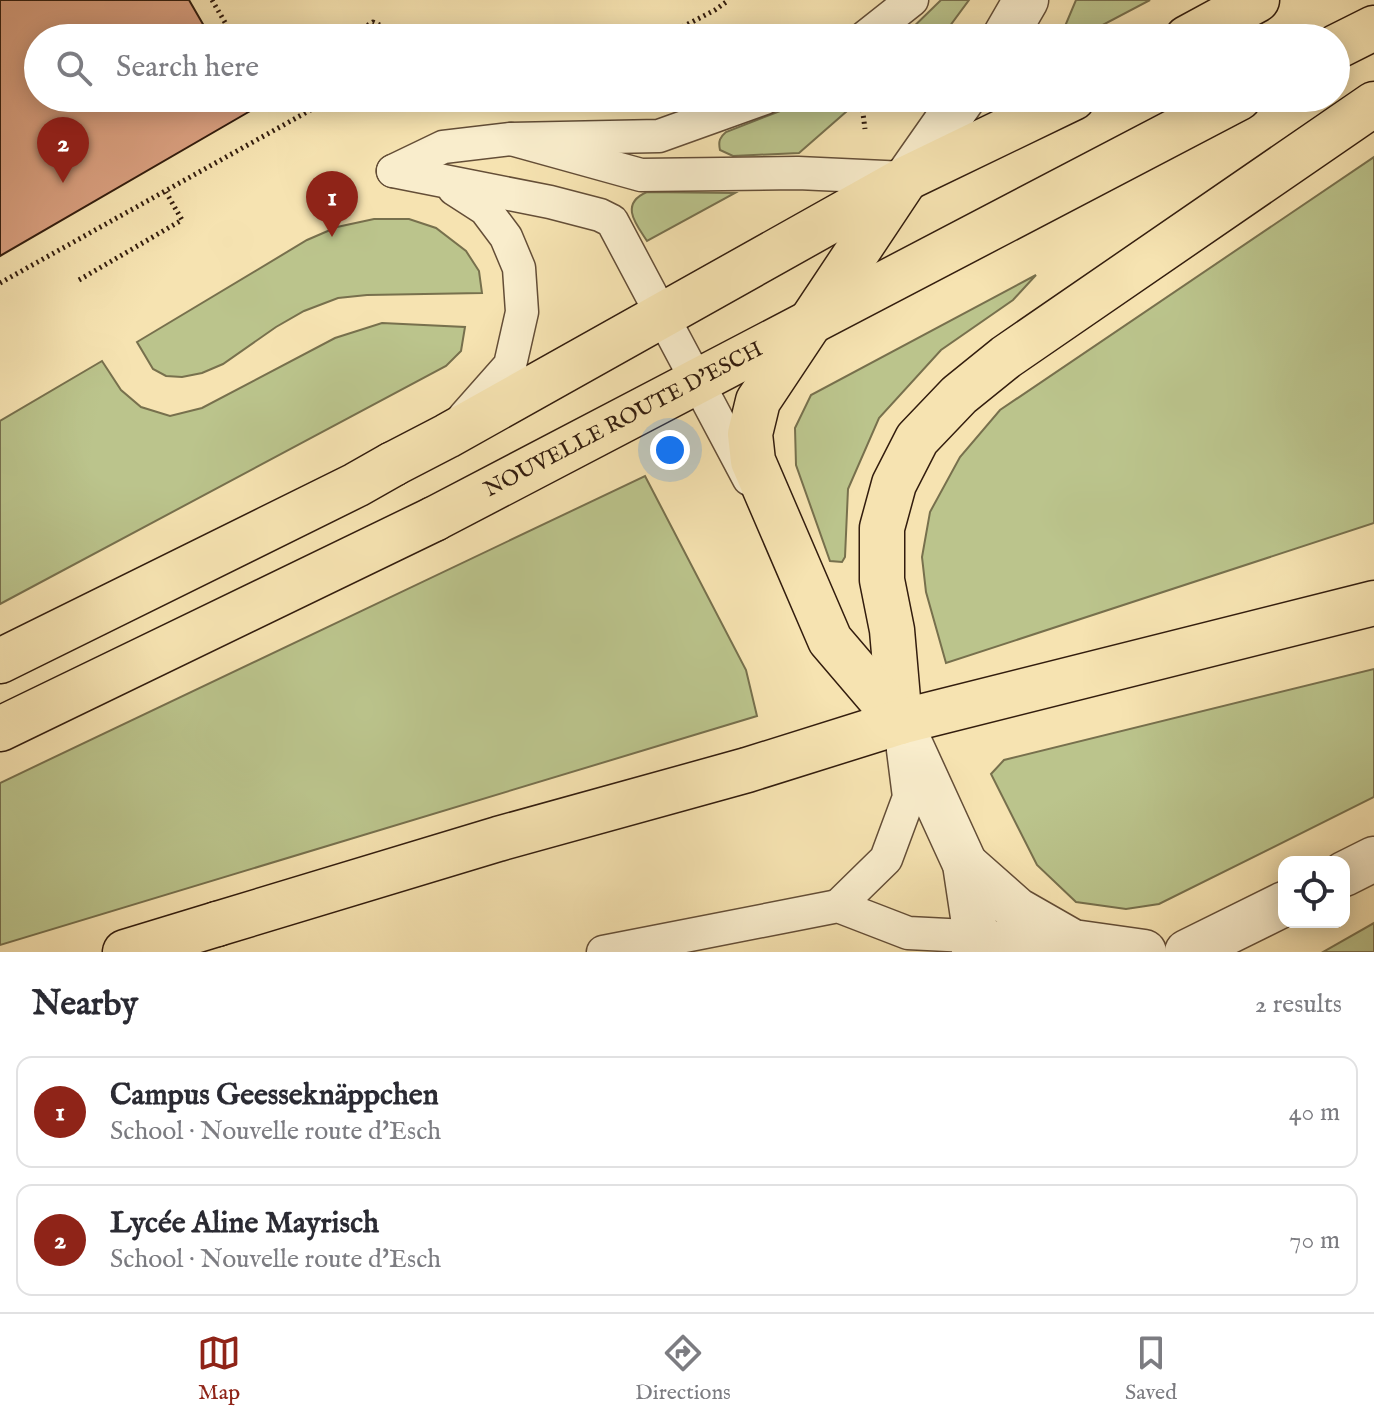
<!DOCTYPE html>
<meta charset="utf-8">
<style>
body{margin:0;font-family:"IM FELL English",serif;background:#f7f7f7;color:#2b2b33}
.controls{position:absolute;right:24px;bottom:24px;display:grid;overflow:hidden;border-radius:16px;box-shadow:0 4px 20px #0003}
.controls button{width:72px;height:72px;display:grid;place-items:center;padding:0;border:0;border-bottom:2px solid #e1e1e2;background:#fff;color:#2b2b33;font:40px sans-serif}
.you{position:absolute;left:670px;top:450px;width:28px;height:28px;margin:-20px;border:6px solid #fff;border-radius:50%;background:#1a73e8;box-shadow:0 0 0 12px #1a73e833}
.badge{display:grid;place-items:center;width:52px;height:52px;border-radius:50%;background:#8f2418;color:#fff;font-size:26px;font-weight:700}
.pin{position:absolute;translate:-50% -66px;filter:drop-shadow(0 2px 4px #0008)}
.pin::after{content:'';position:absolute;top:42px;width:28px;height:24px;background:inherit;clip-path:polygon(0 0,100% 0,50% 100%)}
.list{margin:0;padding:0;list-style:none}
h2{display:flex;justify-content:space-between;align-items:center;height:104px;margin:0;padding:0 32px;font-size:34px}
h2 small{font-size:26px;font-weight:400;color:#7c7c81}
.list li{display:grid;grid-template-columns:52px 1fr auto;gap:24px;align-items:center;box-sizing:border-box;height:112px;margin:0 16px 16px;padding:0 16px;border:2px solid #e1e1e2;border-radius:16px}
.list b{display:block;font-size:30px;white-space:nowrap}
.list p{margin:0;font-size:26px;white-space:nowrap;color:#7c7c81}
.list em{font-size:26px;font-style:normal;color:#7c7c81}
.icon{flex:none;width:44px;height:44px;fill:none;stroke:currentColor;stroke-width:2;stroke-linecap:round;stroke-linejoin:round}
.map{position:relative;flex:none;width:1374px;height:952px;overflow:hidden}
.search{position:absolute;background:#fff;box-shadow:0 4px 20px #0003;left:24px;right:24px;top:24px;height:88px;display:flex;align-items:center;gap:20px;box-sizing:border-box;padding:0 28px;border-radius:44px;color:#7c7c81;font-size:30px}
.sheet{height:360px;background:#fff}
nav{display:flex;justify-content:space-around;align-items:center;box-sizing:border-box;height:112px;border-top:2px solid #e1e1e2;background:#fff;font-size:22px;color:#7c7c81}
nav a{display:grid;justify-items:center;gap:4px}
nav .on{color:#8f2418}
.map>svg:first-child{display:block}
</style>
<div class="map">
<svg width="1374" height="952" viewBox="0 0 1374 952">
<rect width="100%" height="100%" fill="#f6e3b1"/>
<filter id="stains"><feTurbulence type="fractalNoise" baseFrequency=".0025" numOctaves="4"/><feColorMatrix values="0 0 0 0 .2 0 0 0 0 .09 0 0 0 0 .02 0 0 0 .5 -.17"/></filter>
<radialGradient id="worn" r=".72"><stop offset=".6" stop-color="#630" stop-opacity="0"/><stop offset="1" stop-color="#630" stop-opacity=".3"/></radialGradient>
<g fill="#bbc48c" stroke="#77704d" stroke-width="2">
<polygon points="941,0 969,0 941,38 902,38"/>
<polygon points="1076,0 1150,0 1078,38 1060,38"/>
<path d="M 805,98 L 847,98 L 847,111 L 799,153 L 733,156 L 720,150 C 718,141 720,137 726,132 L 780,111 Z"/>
<polygon points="1374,157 1374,523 946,663 926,592 922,557 930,512 960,457 1000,410"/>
<path d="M 647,192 L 735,193 L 647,241 C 636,224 619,204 647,192 Z"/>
<polygon points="374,219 409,219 436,228 466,251 479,271 482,293 367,295 338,298 304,311 276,327 223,364 202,373 182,377 166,376 153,369 137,342 307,240 337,227"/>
<polygon points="1036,275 1013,300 941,350 879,418 848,489 845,557 842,562 830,561 796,465 795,428 811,395"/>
<polygon points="382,323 465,327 461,351 446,366 0,604 0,421 102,361 121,390 141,407 170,416 202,408 335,338"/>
<polygon points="645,476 746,670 757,716 0,945 0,783"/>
<polygon points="1374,669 1374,797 1159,904 1126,909 1076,902 1037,865 991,774 1004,760"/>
<polygon points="1374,923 1374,952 1323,952"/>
</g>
<polygon fill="#d99f7f" stroke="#331d0e" stroke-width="2" points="0,0 189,0 211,38 38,38 38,98 245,98 252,110 0,256"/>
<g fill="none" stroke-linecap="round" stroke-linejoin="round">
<g stroke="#644e37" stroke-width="35">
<g id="service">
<polyline points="864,38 912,0"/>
<polyline points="511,139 641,175 798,173 906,178"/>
<polyline points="393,171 550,202 600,215 612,221 749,479"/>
<polyline points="393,171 443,147 511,139 659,136 765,98"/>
<polyline points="454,189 485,209 506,237 519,268 522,312 510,365 464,417"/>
<polyline points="838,906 886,859 909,797 903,750"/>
<polyline points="603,952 838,906 908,933 1066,941"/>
</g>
</g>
<g stroke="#644e37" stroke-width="47">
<g id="tertiary">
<polyline points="1004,38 1026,0"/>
<polyline points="907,178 963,98"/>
<polyline points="900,722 965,864 976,937 974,952"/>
<polyline points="965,864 1017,910 1073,942 1144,952"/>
<polyline points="1344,874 1374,859"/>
<polyline points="1187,952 1284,904"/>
</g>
</g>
<g stroke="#331d0e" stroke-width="47">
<g id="primary">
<polyline points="1187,38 1257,0"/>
<polyline points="1336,47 1374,28"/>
<polyline points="393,464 447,436 907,178 1073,98"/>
<path id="s1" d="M 434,519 L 1239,98"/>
<polyline points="900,722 892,630 882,580 882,528 894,484 917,439 959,395 1006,357 1374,104"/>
<polyline points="900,722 830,640 753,461 750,434 758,401 903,183"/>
<polyline points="217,924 498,839 747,770 900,722 1374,603"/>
</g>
</g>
<g stroke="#331d0e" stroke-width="47">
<g id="trunk">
<polyline points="0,661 356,485 393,464"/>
<polyline points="0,729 434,519"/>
<polyline points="125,952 217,924"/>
</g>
</g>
<g stroke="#331d0e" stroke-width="5" stroke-dasharray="2 4" stroke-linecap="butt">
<polyline points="212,0 234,38"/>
<polyline points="347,38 373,22 410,38"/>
<polyline points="661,38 715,10 729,0"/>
<polyline points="861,98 865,129"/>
<polyline points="79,280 182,220 166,192"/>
<polyline points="0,283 332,98"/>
</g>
<use href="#service" stroke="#f9edcc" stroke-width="32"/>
<use href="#tertiary" stroke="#f9edcc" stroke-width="44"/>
<use href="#primary" stroke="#f6e3b1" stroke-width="44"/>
<use href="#trunk" stroke="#f6e3b1" stroke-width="44"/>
</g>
<g text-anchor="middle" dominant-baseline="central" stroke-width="6" stroke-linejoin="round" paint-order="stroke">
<g font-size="22" fill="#331d0e" stroke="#f9edcc">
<text stroke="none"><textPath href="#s1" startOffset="214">NOUVELLE ROUTE D'ESCH</textPath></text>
</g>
</g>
<rect width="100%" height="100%" filter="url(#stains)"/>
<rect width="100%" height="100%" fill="url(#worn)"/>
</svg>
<div class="controls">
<button><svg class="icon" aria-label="locate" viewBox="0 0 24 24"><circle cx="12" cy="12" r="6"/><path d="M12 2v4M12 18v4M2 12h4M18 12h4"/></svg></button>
</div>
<div class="you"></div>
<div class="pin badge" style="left:332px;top:237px">1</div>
<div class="pin badge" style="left:63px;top:183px">2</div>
<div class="search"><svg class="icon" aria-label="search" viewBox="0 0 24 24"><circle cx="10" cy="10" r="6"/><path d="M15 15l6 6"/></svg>Search here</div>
</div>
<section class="sheet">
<h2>Nearby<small>2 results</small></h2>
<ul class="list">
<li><span class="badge">1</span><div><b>Campus Geesseknäppchen</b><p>School · Nouvelle route d'Esch</p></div><em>40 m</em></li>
<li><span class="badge">2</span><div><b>Lycée Aline Mayrisch</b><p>School · Nouvelle route d'Esch</p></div><em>70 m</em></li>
</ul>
</section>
<nav>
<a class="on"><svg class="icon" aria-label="map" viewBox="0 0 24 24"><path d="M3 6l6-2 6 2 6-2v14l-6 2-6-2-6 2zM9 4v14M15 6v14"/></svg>Map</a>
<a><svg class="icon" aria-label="directions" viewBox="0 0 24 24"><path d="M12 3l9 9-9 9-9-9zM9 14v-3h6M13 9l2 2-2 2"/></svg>Directions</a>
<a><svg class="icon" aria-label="saved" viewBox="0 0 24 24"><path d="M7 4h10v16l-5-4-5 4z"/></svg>Saved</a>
</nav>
